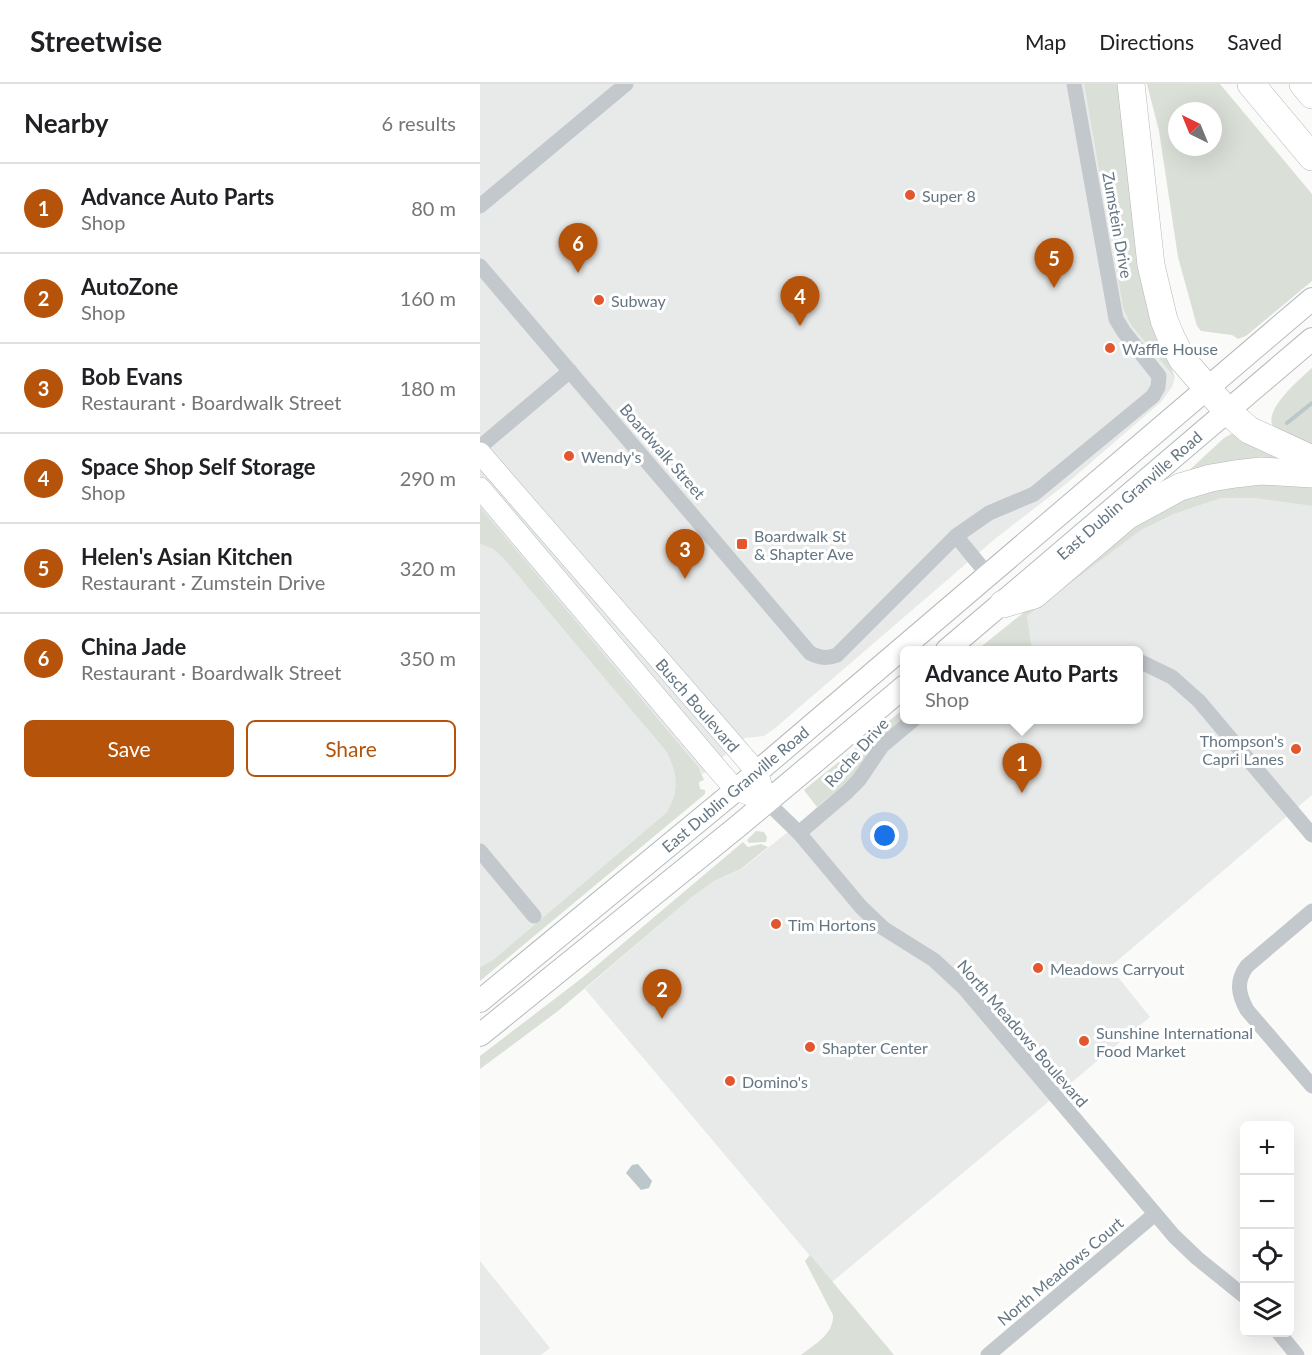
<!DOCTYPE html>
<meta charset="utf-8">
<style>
body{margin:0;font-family:Lato,sans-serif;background:#f2f2f2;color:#202124}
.controls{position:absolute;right:18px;bottom:18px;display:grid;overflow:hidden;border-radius:9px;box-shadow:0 6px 24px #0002}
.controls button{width:54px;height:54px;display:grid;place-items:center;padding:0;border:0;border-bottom:2px solid #e0e0e0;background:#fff;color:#202124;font:30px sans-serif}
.compass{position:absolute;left:688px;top:18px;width:54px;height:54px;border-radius:50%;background:#fff;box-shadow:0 6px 24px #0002;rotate:317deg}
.you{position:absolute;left:405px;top:752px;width:21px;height:21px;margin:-15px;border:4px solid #fff;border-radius:50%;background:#1a73e8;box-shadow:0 0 0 9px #1a73e833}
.badge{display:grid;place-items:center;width:39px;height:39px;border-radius:50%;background:#b45309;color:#fff;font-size:20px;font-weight:700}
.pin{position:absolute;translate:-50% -50px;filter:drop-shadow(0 2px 3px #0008)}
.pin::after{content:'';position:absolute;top:32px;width:21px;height:18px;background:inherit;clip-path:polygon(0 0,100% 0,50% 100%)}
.popup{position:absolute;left:420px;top:562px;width:243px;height:78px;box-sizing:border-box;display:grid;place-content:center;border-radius:9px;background:#fff;filter:drop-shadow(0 2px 4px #0005);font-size:20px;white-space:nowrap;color:#757577}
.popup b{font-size:22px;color:#202124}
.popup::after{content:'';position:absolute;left:50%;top:100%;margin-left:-12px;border:12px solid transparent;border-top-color:#fff}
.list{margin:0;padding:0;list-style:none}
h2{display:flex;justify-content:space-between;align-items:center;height:78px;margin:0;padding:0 24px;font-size:26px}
h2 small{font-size:20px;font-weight:400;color:#757577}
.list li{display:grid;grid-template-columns:39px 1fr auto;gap:18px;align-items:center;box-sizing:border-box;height:90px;padding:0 24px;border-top:2px solid #e0e0e0}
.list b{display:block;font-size:22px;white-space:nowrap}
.list p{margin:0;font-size:20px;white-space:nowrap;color:#757577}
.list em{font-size:20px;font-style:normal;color:#757577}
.actions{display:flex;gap:12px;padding:18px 24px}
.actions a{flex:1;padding:14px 0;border:2px solid #b45309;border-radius:9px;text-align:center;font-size:21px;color:#b45309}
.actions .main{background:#b45309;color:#fff}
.icon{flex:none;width:33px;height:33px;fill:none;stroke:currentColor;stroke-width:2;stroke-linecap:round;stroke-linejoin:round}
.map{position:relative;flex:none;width:832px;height:1271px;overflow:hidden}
header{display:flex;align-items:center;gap:36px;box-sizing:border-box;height:84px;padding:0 30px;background:#fff;border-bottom:2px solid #e0e0e0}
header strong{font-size:28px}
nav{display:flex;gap:33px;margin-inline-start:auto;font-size:21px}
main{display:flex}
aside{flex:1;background:#fff}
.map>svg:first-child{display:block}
</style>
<header>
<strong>Streetwise</strong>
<nav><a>Map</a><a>Directions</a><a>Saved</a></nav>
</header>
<main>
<aside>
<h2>Nearby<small>6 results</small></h2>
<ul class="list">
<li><span class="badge">1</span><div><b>Advance Auto Parts</b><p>Shop</p></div><em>80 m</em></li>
<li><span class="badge">2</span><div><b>AutoZone</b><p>Shop</p></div><em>160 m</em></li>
<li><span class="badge">3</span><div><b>Bob Evans</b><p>Restaurant · Boardwalk Street</p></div><em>180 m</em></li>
<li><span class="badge">4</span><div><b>Space Shop Self Storage</b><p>Shop</p></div><em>290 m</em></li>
<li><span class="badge">5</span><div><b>Helen's Asian Kitchen</b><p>Restaurant · Zumstein Drive</p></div><em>320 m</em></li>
<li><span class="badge">6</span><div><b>China Jade</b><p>Restaurant · Boardwalk Street</p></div><em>350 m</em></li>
</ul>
<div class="actions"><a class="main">Save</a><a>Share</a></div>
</aside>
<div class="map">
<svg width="832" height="1271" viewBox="0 0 832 1271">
<rect width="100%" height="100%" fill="#fafaf8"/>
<g fill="#e8e9e9">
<polygon points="0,0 604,0 643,224 651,241 695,294 692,303 681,318 586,400 516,454 294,645 284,652 265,654 223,690 0,423"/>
<polygon points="741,414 774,414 832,422 832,711 630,883 670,933 352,1198 105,905 212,813 234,797 262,785 314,743 375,691 426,636 659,636 659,566 552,566 547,532 661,446 694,430"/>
<polygon points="0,460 13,465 24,475 185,666 192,678 196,691 196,705 193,718 187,728 13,876 0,883"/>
<polygon points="0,1177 70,1264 61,1271 0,1271"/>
</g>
<g fill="#dadfd7" fill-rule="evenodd">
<polygon points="604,0 638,0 670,227 695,294 651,241 643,224"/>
<path d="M 667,0 L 740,0 L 832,110 L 832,197 L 766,252 L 758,255 L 752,251 L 721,247 L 717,242 L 698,173 L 679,47 ZM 697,27 L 733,27 L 733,63 L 697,63 Z"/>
<path d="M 832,284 L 832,360 C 821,357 806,354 797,347 C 776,331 820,295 832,284 Z"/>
<polygon points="751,350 756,350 804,374 702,393 744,354"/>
<polygon points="832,397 832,422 774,414 741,414 694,430 661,446 547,532 552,566 497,566 649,444 680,424 741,401"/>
<path d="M 0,423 L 219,684 L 224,696 L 219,698 L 220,705 L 225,706 L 225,710 L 0,897 L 0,883 L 13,876 L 187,728 C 200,706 198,687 185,666 L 24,475 L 13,465 L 0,460 Z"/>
<polygon points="425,624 425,636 375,691 337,723 324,706"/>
<polygon points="276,747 284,748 287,753 286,758 269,759 267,756"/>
<polygon points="263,758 268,763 281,760 288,763 261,785 234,797 212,813 78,927 0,985 0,972 102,894"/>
<path d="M 330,1171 L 414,1271 L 321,1271 C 335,1260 354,1250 353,1231 L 325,1177 Z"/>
</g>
<polygon fill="#bbc7cb" points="158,1080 172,1097 169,1104 161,1106 146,1089 152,1081"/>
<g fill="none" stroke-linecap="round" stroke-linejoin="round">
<polyline stroke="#bbc7cb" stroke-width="4" points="807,339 832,319"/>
<g stroke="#b3babf" stroke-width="22">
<g id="secondary">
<polyline points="0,369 277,688 287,718"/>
<polyline points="0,404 240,688 256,706 273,712"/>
</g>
</g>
<g stroke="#b5babe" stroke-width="24">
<g id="primary">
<polyline points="467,566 832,255"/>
<polyline points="0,917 256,706 832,215"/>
<polyline points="0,951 257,743 425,602"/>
</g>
</g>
<g stroke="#b4b9bd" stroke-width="28">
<g id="highway">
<polyline points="651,0 671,181 684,236 691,253 702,275 727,304 747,327 769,346 832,375"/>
<polyline points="771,0 832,73"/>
<polyline points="823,0 832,11"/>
<polyline points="523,520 554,511 647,432 700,403 731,394 755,390 781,387 832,390"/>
</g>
</g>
<g stroke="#c3c8cc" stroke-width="15">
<polyline points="0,122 146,0"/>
<path d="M 0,182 L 330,569 C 340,574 347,575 357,571 L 476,452 L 509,429 L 554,410 L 673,312 L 678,303 L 679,292 L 644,248 L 636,235 L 594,0"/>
<polyline points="0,363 90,287"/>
<polyline points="476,452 508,491"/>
<polyline points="659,577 692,593 719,617 832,751"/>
<polyline points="287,718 319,749 381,823 403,844 454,876 484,904 694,1152 717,1174 764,1212"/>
<polyline points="319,749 367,708 379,696 402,662 433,636"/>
<polyline points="0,767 54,832"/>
<path d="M 832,827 L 767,882 C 756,897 758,910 767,926 L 832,1002"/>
<polyline points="798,1248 817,1271"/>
<polyline points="508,1271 675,1130"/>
</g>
<use href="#secondary" stroke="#fff" stroke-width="21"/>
<use href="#primary" stroke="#fff" stroke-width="22"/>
<use href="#highway" stroke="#fff" stroke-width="27"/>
</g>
<g fill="#e4572e" stroke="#fff" stroke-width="2">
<circle cx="430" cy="111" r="6"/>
<circle cx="119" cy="216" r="6"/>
<circle cx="630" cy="264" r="6"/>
<circle cx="89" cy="372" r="6"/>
<rect x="256" y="454" width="12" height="12" rx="3"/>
<circle cx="816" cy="665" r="6"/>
<circle cx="296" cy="840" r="6"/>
<circle cx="558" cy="884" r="6"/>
<circle cx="604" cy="957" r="6"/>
<circle cx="330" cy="963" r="6"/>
<circle cx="250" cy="997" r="6"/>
</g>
<g text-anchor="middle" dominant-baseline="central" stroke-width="6" stroke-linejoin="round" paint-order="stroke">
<g font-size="16" fill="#657683" stroke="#fff" text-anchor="start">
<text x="442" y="111">Super 8</text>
<text x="131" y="216">Subway</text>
<text x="642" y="264">Waffle House</text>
<text x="101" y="372">Wendy's</text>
<text x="274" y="451">Boardwalk St<tspan x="274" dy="18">&amp; Shapter Ave</tspan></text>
<text x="804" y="656" text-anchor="end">Thompson's<tspan x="804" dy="18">Capri Lanes</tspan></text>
<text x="308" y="840">Tim Hortons</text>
<text x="570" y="884">Meadows Carryout</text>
<text x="616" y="948">Sunshine International<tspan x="616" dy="18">Food Market</tspan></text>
<text x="342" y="963">Shapter Center</text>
<text x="262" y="997">Domino's</text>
</g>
<g font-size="16" fill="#657683" stroke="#fff">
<text transform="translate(638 141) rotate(80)">Zumstein Drive</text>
<text transform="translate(183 367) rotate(49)">Boardwalk Street</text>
<text transform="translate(649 411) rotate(-41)">East Dublin Granville Road</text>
<text transform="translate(218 621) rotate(49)">Busch Boulevard</text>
<text transform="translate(376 668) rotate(-48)">Roche Drive</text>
<text transform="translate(255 705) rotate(-40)">East Dublin Granville Road</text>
<text transform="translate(543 949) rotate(49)">North Meadows Boulevard</text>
<text transform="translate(580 1187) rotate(-40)">North Meadows Court</text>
</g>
</g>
</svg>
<div class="controls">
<button>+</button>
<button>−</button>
<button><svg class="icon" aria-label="locate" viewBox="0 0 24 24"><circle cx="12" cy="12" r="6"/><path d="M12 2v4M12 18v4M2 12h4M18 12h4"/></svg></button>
<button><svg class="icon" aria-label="layers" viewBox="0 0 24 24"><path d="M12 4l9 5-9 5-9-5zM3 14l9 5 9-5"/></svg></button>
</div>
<svg class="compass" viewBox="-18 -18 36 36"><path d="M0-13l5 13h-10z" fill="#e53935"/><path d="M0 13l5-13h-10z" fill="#757577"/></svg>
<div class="you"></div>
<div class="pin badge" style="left:542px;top:709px">1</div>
<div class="popup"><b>Advance Auto Parts</b>Shop</div>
<div class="pin badge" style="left:182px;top:935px">2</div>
<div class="pin badge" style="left:205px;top:495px">3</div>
<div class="pin badge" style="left:320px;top:242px">4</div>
<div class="pin badge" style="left:574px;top:204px">5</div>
<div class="pin badge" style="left:98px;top:189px">6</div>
</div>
</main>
